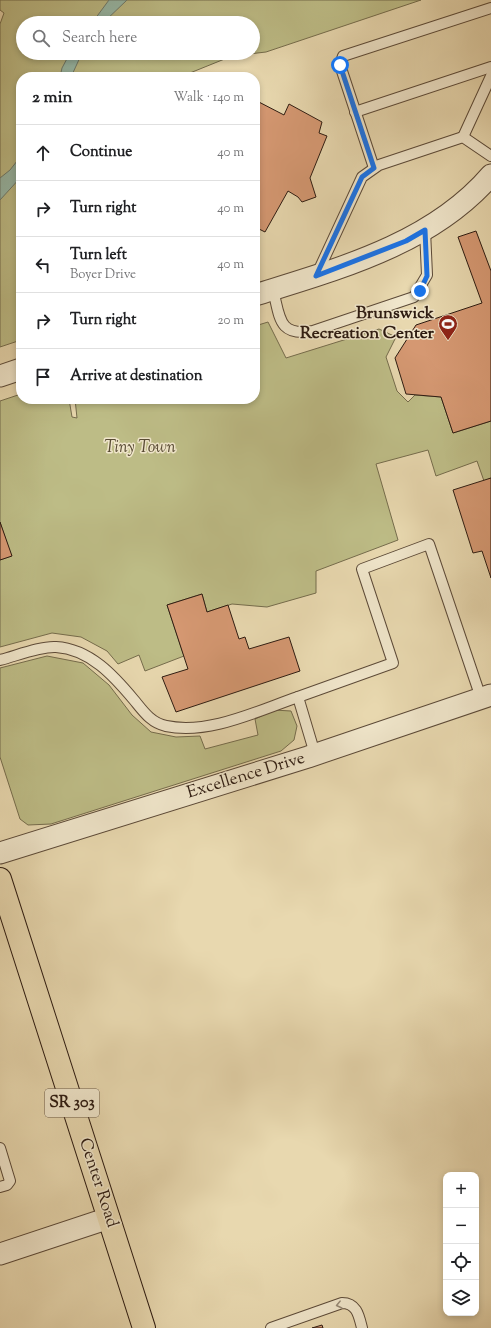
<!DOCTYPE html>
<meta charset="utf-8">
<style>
body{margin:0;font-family:"Sorts Mill Goudy",serif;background:#f6f6f6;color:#202124}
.controls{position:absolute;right:12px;bottom:12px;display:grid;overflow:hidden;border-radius:8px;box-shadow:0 2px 6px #0003}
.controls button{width:36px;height:36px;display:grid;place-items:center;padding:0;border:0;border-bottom:1px solid #e0e0e0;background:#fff;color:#202124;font:20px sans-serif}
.stop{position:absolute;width:12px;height:12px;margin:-9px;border:3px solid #1a73e8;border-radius:50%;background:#fff}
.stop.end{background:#1a73e8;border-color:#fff;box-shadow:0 1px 4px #0008}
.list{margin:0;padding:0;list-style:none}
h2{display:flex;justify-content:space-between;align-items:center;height:52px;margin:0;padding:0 16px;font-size:17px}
h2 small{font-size:13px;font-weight:400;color:#757577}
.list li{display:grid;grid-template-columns:26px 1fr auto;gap:12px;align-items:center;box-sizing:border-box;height:56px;padding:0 16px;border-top:1px solid #e0e0e0}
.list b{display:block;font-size:15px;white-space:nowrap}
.list p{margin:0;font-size:13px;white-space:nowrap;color:#757577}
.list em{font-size:13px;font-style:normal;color:#757577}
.icon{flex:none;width:22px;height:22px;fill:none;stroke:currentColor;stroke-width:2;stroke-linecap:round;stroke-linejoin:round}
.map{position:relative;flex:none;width:491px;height:1328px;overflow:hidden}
.search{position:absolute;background:#fff;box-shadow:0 2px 6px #0003;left:16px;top:16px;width:244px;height:44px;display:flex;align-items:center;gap:10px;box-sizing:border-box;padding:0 14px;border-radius:22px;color:#757577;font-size:15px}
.panel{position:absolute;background:#fff;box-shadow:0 2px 6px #0003;left:16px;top:72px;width:244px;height:332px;border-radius:16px}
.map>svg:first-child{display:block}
</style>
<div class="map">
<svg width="491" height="1328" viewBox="0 0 491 1328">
<rect width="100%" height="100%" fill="#e8d8af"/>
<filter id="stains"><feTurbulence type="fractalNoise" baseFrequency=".005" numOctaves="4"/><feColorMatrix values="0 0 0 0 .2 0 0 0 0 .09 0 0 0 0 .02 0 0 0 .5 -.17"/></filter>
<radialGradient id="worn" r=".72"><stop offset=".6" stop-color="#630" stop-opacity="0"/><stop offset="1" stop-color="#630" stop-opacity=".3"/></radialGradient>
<g fill="#bdbc86" stroke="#756c4c" fill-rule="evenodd">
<path d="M 0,0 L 421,0 L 266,52 L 232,56 L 180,77 L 21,77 L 21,340 L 0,347 L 0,24 L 4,13 L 0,10 ZM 23,23 L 253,23 L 253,53 L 23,53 Z"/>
<polygon points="268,322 286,358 379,329 396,337 386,357 397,391 408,402 415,395 441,397 453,433 491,421 491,478 484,481 477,461 436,476 428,450 376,464 398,540 316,571 316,593 267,607 232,604 207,612 202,594 167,605 184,656 145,671 139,655 118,664 107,651 81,637 52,633 0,647 0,560 11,556 0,522 0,401 21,394 21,399 69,399 72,417 77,418 75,399 255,399 255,326"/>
<polygon points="47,656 83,663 109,685 132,715 151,732 176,737 200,736 205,749 258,735 255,719 274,710 291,711 297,726 294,740 281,751 51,824 28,825 20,819 0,757 0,668"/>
</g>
<g fill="#97baaa" stroke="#6d7a6d">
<polygon points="109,0 127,0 103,23 92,23"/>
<polygon points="70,53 82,53 71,77 60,77 62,68"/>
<polygon points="21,156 21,177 0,200 0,178 10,170"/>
</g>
<g fill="#d59872" stroke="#2d1b11">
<polygon points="255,100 284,115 289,104 322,122 319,133 327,136 310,178 316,197 302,202 298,197 288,191 265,232 255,227"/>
<polygon points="476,231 491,271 491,421 453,433 441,397 406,394 395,358 416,325 482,303 458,237"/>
<polygon points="491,478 491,578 482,551 473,553 453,490"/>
<polygon points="0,522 12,556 0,560"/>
<polygon points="202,594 207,612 228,605 239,639 245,637 249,649 289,637 300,671 176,712 162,677 188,669 167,605"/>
<polygon points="322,1325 323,1328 312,1328"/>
</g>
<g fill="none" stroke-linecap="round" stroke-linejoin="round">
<g stroke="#5c4a38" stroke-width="12">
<g id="service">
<polyline points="355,112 491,67"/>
<polyline points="463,137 491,76"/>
<polyline points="374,168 340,65 343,56 491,8"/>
<polyline points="317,274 362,177 379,165 463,137 491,156"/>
<path d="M 273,290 C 280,317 278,337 313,331 L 414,297 L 427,275 L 425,230"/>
<path d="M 0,660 C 16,656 40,646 56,647 C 90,649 114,676 134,700 C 143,711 151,723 166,726 C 209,735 257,711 298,697"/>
<polyline points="315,754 298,697 393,663 362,569 429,544 481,698"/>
<polyline points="0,1148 10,1181 7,1185 0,1187"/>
<path d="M 271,1328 L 342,1303 C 357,1303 359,1316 362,1328"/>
</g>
</g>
<g stroke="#5c4a38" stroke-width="23">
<g id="minor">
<path d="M 255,295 C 338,269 432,244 491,175"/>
<polyline points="0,376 21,369"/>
<polyline points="0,853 308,757 491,695"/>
<polyline points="0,1254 109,1218"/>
</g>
</g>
<g stroke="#2d1b11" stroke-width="24">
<polyline id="primary" points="0,879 144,1328"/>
</g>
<use href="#service" stroke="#f0e6cb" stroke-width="10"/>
<use href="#minor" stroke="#f0e6cb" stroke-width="21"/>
<use href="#primary" stroke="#e8d8af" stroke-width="22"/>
</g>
<defs><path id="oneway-chevron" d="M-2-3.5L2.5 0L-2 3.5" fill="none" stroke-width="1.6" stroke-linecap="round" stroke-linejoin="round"/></defs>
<use stroke="#988b77" href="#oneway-chevron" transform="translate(339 1305) rotate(166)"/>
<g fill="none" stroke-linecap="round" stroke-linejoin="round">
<polyline stroke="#1a73e8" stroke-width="5" points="340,65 374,168 362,177 316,276 406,241 425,230 427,276 420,291"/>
</g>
<defs>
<g id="stadium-pin" transform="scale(1)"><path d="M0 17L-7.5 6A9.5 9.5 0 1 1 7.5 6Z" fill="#8f2418" stroke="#f0e6cb"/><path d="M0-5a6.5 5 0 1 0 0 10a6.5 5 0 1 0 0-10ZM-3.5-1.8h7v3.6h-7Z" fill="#fff"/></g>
</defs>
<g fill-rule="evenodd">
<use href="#stadium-pin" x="448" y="324"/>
</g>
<g text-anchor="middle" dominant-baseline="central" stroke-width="3" stroke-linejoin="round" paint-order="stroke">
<rect fill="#f0e6cb" stroke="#685849" stroke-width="1" x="45" y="1089" width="54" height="28" rx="3"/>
<g font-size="16" font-weight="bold" fill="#2d1b11">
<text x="72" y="1103">SR 303</text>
</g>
<g font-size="17" font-weight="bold" fill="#2d1b11" stroke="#f0e6cb" text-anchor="end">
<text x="434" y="314">Brunswick<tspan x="434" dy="20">Recreation Center</tspan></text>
</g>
<g font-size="17" font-style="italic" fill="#584b34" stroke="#f0e6cb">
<text x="140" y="448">Tiny Town</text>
</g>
<g font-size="17" fill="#2d1b11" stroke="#f0e6cb">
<text transform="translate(246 776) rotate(-17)">Excellence Drive</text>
<text transform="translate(98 1183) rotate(72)">Center Road</text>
</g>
</g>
<rect width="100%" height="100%" filter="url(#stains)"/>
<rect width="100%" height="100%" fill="url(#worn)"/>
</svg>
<div class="controls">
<button>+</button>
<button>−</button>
<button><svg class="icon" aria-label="locate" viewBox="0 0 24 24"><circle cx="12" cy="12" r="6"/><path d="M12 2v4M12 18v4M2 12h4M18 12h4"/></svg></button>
<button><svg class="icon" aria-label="layers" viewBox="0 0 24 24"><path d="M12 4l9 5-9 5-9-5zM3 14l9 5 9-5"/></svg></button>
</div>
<div class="stop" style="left:340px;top:65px"></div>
<div class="stop end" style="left:420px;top:291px"></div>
<div class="search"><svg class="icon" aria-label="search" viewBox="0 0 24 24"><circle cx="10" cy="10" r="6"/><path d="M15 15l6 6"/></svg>Search here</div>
<section class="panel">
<h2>2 min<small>Walk · 140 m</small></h2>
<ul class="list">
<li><svg class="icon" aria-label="ahead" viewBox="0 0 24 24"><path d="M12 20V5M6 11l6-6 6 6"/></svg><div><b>Continue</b></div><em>40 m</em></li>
<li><svg class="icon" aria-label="right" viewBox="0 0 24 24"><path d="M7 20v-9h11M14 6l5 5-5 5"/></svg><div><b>Turn right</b></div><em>40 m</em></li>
<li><svg class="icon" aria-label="left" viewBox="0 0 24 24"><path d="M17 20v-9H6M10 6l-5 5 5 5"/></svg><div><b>Turn left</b><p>Boyer Drive</p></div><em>40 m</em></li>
<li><svg class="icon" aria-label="right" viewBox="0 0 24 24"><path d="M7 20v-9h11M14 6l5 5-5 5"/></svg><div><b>Turn right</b></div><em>20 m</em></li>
<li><svg class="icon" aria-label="arrive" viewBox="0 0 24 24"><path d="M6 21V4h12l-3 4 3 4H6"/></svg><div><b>Arrive at destination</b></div></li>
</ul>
</section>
</div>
